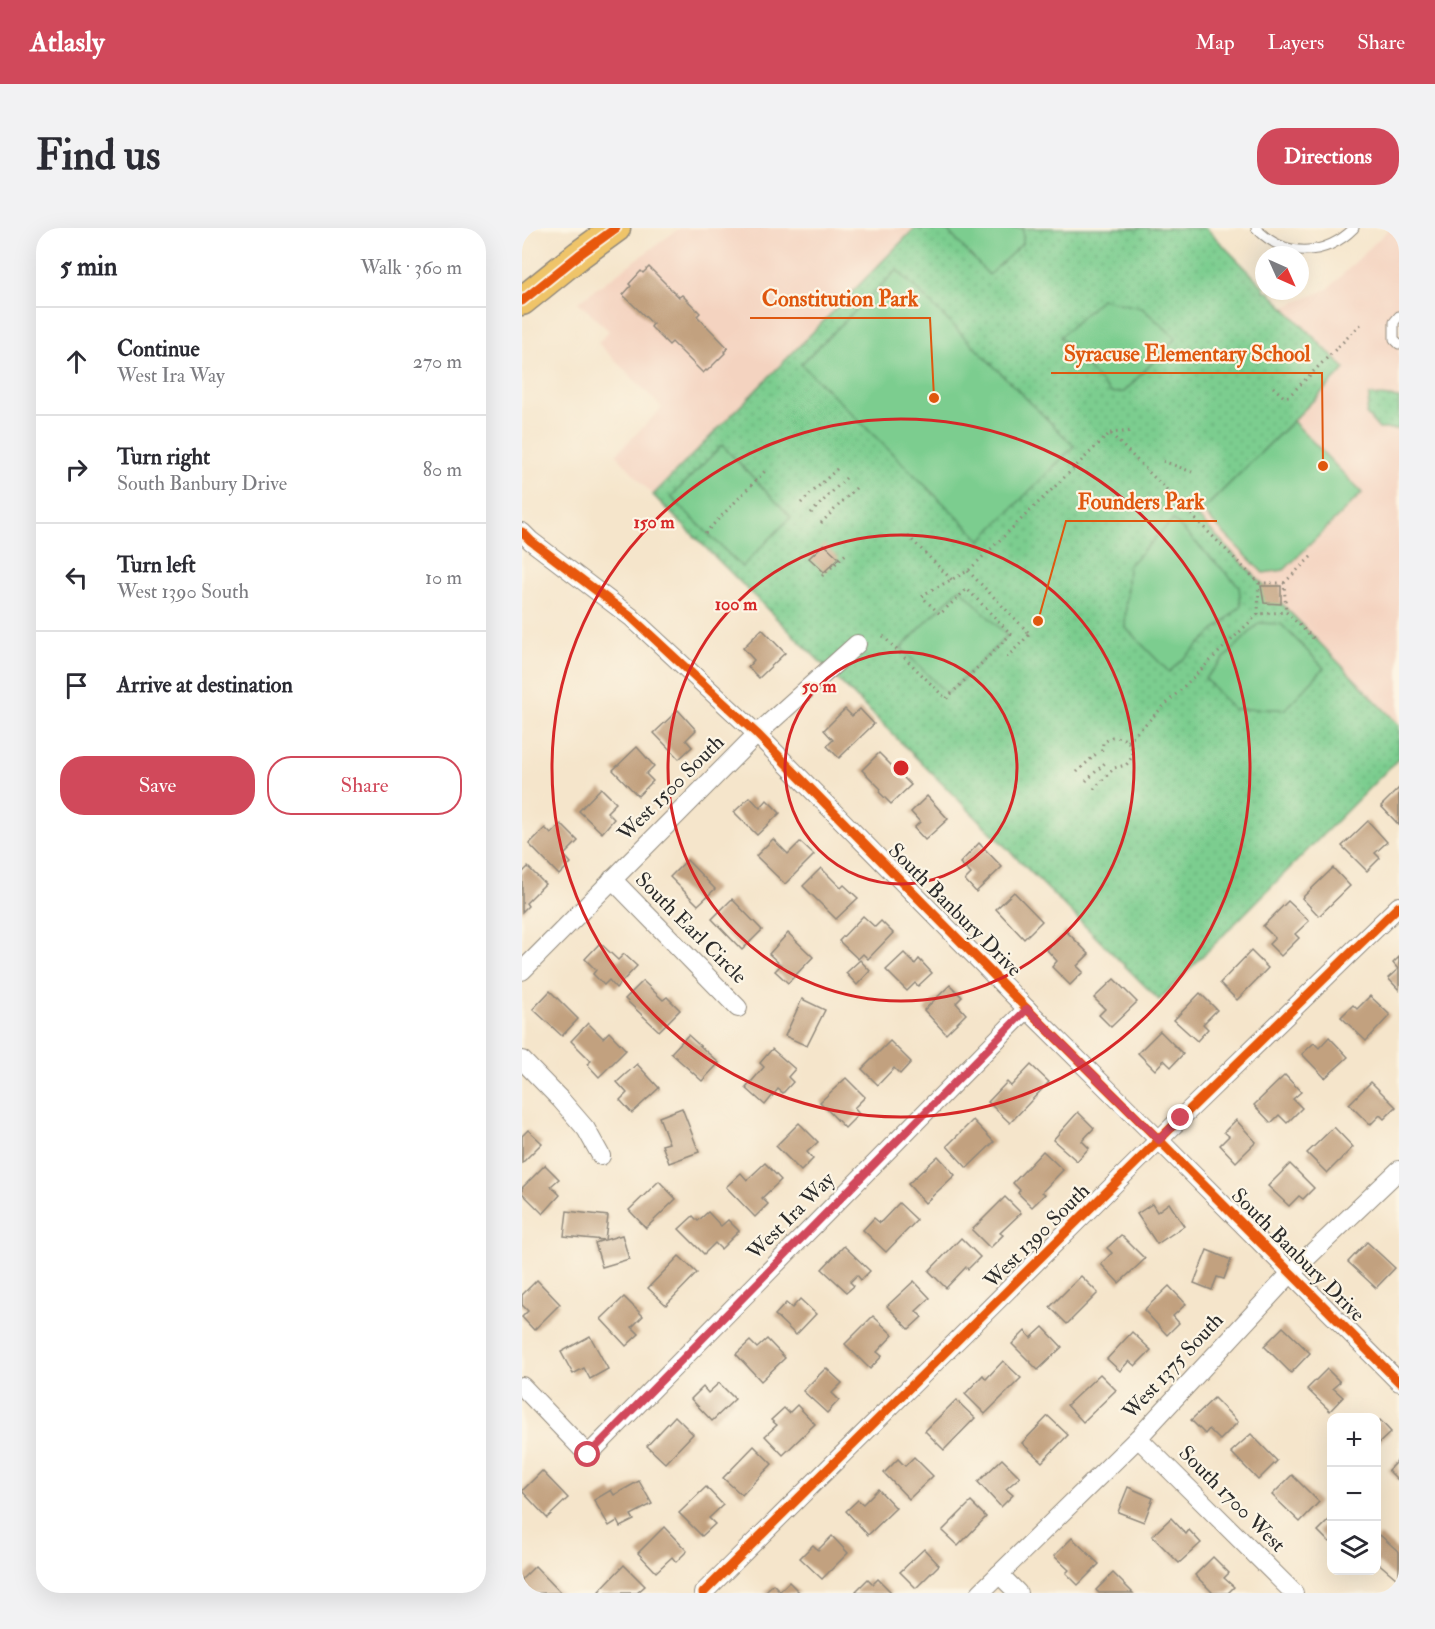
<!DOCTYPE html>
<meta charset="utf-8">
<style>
body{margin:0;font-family:"IM FELL Double Pica",serif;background:#f2f2f3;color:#2b2b33}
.controls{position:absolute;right:18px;bottom:18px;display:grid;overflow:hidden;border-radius:12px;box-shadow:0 6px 24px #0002}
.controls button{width:54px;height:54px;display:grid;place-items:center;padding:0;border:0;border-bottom:2px solid #e1e1e2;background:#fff;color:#2b2b33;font:30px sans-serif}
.compass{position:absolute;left:733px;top:18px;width:54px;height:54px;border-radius:50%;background:#fff;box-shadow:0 6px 24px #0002;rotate:135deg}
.stop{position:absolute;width:18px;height:18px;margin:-14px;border:4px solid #d1495b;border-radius:50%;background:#fff}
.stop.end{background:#d1495b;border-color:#fff;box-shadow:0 2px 6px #0008}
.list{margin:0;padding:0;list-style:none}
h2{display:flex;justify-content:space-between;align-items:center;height:78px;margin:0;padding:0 24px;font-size:26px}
h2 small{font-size:20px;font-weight:400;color:#7c7c81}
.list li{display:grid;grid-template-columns:39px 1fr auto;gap:18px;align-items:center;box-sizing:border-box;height:108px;padding:0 24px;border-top:2px solid #e1e1e2}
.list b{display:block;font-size:22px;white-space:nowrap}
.list p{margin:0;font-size:20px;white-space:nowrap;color:#7c7c81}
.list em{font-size:20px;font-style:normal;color:#7c7c81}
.actions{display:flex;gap:12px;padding:18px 24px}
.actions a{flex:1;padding:14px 0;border:2px solid #d1495b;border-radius:24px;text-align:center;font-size:21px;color:#d1495b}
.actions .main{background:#d1495b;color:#fff}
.icon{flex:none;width:33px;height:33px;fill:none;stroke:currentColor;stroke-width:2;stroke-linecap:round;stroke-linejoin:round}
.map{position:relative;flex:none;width:877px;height:1365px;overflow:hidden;border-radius:24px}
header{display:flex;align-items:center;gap:36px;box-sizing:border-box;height:84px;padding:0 30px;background:#d1495b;color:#fff}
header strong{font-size:28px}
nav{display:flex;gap:33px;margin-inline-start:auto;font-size:21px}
.intro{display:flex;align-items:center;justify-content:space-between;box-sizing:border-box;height:144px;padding:0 36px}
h1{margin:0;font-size:42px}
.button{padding:15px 27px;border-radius:24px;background:#d1495b;color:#fff;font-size:21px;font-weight:700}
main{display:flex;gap:36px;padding:0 36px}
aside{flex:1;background:#fff;border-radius:24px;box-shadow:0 6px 24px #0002}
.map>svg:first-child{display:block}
</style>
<header>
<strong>Atlasly</strong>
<nav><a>Map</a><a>Layers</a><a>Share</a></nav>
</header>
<div class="intro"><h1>Find us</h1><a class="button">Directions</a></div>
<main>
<aside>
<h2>5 min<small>Walk · 360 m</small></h2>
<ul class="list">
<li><svg class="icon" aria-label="ahead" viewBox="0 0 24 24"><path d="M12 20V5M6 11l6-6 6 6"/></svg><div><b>Continue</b><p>West Ira Way</p></div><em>270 m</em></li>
<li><svg class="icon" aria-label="right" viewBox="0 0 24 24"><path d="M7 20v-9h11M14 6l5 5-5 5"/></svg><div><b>Turn right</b><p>South Banbury Drive</p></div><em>80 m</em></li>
<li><svg class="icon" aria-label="left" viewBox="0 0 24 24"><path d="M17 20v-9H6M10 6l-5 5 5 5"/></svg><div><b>Turn left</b><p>West 1390 South</p></div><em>10 m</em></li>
<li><svg class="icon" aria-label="arrive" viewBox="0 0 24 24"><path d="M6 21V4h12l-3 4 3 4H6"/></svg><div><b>Arrive at destination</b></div></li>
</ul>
<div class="actions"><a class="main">Save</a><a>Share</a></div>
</aside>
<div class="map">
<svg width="877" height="1365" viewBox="0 0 877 1365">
<defs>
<pattern id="grass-dots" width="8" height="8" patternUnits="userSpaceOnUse" patternTransform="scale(1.5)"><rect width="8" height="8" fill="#7bcd8f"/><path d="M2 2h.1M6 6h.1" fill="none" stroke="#6ab07c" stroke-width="1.8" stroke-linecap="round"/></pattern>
</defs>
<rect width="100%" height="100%" fill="#fcf5e5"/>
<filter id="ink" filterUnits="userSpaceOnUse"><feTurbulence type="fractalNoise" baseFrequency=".0167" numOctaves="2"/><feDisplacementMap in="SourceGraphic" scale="12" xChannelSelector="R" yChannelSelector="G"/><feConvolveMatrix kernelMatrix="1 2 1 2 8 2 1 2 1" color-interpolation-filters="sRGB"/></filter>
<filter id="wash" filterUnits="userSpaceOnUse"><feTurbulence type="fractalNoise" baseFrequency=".008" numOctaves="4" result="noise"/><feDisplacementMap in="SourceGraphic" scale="24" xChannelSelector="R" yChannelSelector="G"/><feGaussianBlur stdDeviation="1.35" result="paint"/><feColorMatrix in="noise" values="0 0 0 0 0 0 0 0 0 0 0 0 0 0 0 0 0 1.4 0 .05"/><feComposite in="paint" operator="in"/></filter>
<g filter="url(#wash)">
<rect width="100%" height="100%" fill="#f5e5cb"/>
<g fill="#f4d3c0">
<polygon points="158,0 393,0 131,267 94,226 140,180 76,115 87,103 56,74"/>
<polygon points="868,0 877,0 877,497 674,288 823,141 762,79 806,61"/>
</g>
<g fill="url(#grass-dots)" stroke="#537c5d" stroke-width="1.5">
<polygon points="393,0 684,0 742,59 742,63 746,63 823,141 675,288 877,497 877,530 637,772 131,267"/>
<polygon points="848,167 877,170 877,201 857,201 844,186"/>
</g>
<g fill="#7bcd8f" stroke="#537c5d" stroke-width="1.5">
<polygon points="423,0 501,0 501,15 467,47"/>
<polygon points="375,42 552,218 459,312 279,136"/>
<polygon points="579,71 620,80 654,110 602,164 589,165 538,109"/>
<polygon points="771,193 840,265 762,342 741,345 680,283"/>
<polygon points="200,217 269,289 220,339 149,269"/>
<polygon points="651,292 717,358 719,378 647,444 603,399 606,338"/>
<polygon points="438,360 485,408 425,466 379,420"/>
<polygon points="737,395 759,396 802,440 763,481 711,481 683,450"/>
</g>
<g id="blocks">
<g fill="#c2a17f">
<polygon points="127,39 157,69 160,67 178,85 175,88 206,120 202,124 203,125 185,143 184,142 181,145 150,114 147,117 129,99 131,96 101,67 109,58 107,56 119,43 121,45"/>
<polygon points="302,316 317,330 302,344 287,330"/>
<polygon points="739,358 759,358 759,376 742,375"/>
<polygon points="240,401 263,425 237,450 226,439 232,432 221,420"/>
<polygon points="323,481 330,488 338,481 352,496 317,530 305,518 311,512 302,502"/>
<polygon points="156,482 174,502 164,512 170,519 157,531 132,505"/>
<polygon points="115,519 132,538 124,546 131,553 116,568 91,542"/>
<polygon points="357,525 389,557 369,576 357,564 359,561 340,542"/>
<polygon points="79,560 94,575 85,584 92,591 80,605 57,583"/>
<polygon points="877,560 877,597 859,578"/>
<polygon points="405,568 426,591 403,612 392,600 398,594 389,584"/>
<polygon points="228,569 238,580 245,572 258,585 235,607 212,584"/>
<polygon points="846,593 865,614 853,625 858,630 845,643 820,618"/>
<polygon points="39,596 56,613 42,627 49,635 37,647 7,616 23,600 29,606"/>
<polygon points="251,611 266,626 278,614 292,627 263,656 234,628"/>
<polygon points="457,615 480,639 454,664 443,652 449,646 438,635"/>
<polygon points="165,632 193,661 176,677 148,649"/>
<polygon points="6,639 23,656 4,675 6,678 0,684 0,645"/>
<polygon points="299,640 319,660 322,657 336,670 314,691 281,658"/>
<polygon points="811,640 828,658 797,688 780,670"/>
<polygon points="492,664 520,693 502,711 474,681"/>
<polygon points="210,671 240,702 220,722 190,691"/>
<polygon points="766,673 787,693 773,706 777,710 759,728 747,716 753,710 741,698"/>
<polygon points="341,688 353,699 359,693 371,705 346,731 341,726 336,731 317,713"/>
<polygon points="544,703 567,726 555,738 561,744 548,757 530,739 535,733 525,722"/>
<polygon points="266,705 291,729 266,755 253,743 259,737 247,726"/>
<polygon points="78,715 96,732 102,726 115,738 94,760 87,752 82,757 71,746 74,742 63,731"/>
<polygon points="729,723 746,740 715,772 698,755"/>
<polygon points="382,725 393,736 397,731 410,745 396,758 393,755 385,763 364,742"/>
<polygon points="877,729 877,762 866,750 876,741 871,735"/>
<polygon points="338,732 348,743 335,757 324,745"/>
<polygon points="592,751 615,774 589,799 577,787 583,781 572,770"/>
<polygon points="121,753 141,772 145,769 158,782 137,803 103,771"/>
<polygon points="428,757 440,769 434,775 444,786 424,806 402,782"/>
<polygon points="28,763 56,791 40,808 11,781"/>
<polygon points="678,765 695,782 681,796 686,801 675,813 652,792"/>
<polygon points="848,768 868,787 844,813 819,789 831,777 835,781"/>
<polygon points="280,771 303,782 285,818 263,808"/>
<polygon points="66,795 81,810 87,804 104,822 77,849 65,836 69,833 49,813"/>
<polygon points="638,803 661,826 649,839 642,832 633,842 616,825"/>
<polygon points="166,807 197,835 180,853 149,825"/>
<polygon points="807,809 826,829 803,850 780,826 792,815 797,820"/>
<polygon points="368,813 389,834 378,846 372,840 356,857 340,841"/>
<polygon points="250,821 273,841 266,849 271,854 261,865 256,861 243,877 224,860 242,839 238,835"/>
<polygon points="115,836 137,860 110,885 98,872 105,865 95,854"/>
<polygon points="509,837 527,854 488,895 466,874 485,854 489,858"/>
<polygon points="763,847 779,864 771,871 780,880 765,895 757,887 749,895 732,877"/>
<polygon points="324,850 343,869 332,880 337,886 323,900 298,874"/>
<polygon points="849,854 874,879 862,891 858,887 848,897 827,876"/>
<polygon points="160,880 177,924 147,935 140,917 147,915 137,889"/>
<polygon points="556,884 572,900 560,913 567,920 555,933 531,912"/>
<polygon points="451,892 472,914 445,940 425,918"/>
<polygon points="714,892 734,914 714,934 698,917 707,908 702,904"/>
<polygon points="277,895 296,914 285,924 291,931 279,943 254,918"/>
<polygon points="812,899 831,919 805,945 785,925"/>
<polygon points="6,902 20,915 0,935 0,908"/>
<polygon points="521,923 541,942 520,964 523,966 510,979 496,965 498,962 491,955"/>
<polygon points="416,928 433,947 403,975 386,956"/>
<polygon points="243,935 259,952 240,970 246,976 233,989 204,959 219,945 225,952"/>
<polygon points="768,936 792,960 781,971 777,968 767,978 746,958"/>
<polygon points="23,937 37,951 29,958 38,967 21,986 0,965 0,960"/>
<polygon points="137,953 154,971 124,1000 107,982"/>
<polygon points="483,969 499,985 478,1005 481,1007 468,1020 450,1002"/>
<polygon points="377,975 395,992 364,1024 341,1002 352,990 358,995"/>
<polygon points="647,975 662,998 635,1016 615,986 630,976 635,984"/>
<polygon points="45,983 86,988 83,1012 100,1007 107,1031 80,1039 73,1015 82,1012 42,1008"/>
<polygon points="186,984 199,998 206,992 217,1003 199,1021 193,1015 182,1026 157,1001 171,988 176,993"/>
<polygon points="599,1007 623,1031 597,1055 579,1036 590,1025 585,1020"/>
<polygon points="439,1010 458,1029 446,1041 444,1039 424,1060 407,1043"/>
<polygon points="845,1014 873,1040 854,1060 826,1034"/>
<polygon points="322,1018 348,1043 339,1052 335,1047 328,1054 332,1058 325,1064 300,1041"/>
<polygon points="685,1022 709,1032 702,1051 695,1049 690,1062 672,1055"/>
<polygon points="157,1028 175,1045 144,1077 126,1060"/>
<polygon points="559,1048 576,1065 545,1096 528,1079"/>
<polygon points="15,1052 38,1076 12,1102 0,1089 6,1083 0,1077 0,1067"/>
<polygon points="392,1053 408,1070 394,1083 400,1089 387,1101 365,1078"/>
<polygon points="647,1058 664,1076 651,1088 657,1095 645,1107 622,1082"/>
<polygon points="102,1069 121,1088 110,1099 117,1106 104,1118 79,1091"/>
<polygon points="278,1071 294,1086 274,1107 253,1087 264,1075 270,1080"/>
<polygon points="351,1088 371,1107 355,1124 360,1128 348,1141 323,1116"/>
<polygon points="521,1099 540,1119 516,1142 490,1116 503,1103 509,1110"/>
<polygon points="761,1099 788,1125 769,1145 742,1118"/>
<polygon points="610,1104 629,1122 613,1138 607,1133 598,1143 585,1131"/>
<polygon points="68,1108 86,1141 68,1151 62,1140 51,1146 39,1124"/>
<polygon points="245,1111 263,1130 239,1153 214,1126 228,1113 235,1120"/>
<polygon points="481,1133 499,1150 463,1186 443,1166 461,1147 464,1151"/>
<polygon points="304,1140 320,1155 310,1165 317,1172 305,1185 281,1163"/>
<polygon points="805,1141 818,1154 811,1160 821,1169 808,1183 785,1161"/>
<polygon points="578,1146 594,1162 561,1194 545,1177"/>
<polygon points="197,1155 213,1171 190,1193 169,1171 181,1159 186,1165"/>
<polygon points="692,1170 716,1194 698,1212 687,1201 683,1206 669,1192"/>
<polygon points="434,1172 453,1190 422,1222 403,1203"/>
<polygon points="275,1177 293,1196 261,1227 243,1208 255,1197 249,1192 262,1180 267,1185"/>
<polygon points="153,1188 171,1206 143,1235 125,1218"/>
<polygon points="526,1188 546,1207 520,1234 500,1215"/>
<polygon points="858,1192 869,1204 854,1218 854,1196"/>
<polygon points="729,1206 755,1233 736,1252 709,1224"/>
<polygon points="232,1218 250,1236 220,1267 201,1250"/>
<polygon points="392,1229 411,1248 387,1271 362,1245 376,1231 383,1238"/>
<polygon points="480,1231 498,1249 484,1261 491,1267 479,1279 456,1254"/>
<polygon points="877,1231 877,1253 866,1242"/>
<polygon points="20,1243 46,1270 25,1290 0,1263"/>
<polygon points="770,1247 797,1274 778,1294 750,1267"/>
<polygon points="117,1253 130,1276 109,1287 112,1292 98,1299 95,1293 87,1298 72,1272 89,1262 92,1267"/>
<polygon points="184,1259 201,1277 187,1290 193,1296 180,1308 157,1285"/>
<polygon points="606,1259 631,1270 622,1294 596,1284"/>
<polygon points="356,1261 374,1280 346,1307 324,1283 336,1272 341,1276"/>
<polygon points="449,1274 464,1289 436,1318 420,1303"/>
<polygon points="810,1289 810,1312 807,1314 796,1303"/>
<polygon points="649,1290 664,1306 667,1302 679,1315 657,1335 630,1308"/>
<polygon points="142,1299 165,1323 154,1334 150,1329 134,1344 116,1325"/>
<polygon points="858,1307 877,1324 877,1348 875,1351 854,1333 854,1312"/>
<polygon points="310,1308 326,1325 300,1351 278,1330 291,1317 296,1322"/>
<polygon points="550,1310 577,1336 556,1357 544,1345 547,1342 532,1328"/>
<polygon points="402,1321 417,1337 394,1360 378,1344"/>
<polygon points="691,1329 707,1345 702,1350 712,1359 706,1365 691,1365 673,1347"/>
<polygon points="102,1337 123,1358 115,1365 80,1365 77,1363"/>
<polygon points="13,1338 39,1365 7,1365 0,1357 0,1351"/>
<polygon points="591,1345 611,1365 577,1365 574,1362"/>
<polygon points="346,1351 351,1356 356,1351 370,1365 336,1365 334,1363"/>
<polygon points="267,1354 278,1365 242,1365 251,1356 258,1363"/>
</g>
</g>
</g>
<g filter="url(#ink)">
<use href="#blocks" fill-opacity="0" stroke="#90887b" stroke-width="1.5"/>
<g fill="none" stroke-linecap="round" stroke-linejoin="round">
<g stroke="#90887b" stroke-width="11">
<g id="lane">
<path d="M 734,0 C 762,30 803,29 832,0"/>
<polyline points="877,88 872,94 872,111 877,116"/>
</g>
</g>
<g stroke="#90887b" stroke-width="20">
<g id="street">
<polyline points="0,304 9,313 109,389 235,506 505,781 637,912 877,1154"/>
<polyline points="90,651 216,780"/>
<polyline points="0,743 235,506 335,416"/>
<polyline points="0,832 39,872 64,901 79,928"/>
<polyline points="0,1158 66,1227 505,781"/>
<polyline points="616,1210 772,1365"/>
<polyline points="477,1346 496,1365"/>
<polyline points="181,1365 659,890 877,678"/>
<polyline points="458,1365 616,1210 769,1045 877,942"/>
</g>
</g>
<g stroke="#90887b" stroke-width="31">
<polyline id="primary" points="0,73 57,27 94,0"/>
</g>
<g stroke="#90887b" stroke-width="3" stroke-dasharray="1.5 4.5" stroke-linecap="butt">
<polyline points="751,159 762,169 767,168 839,96"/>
<polyline points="588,205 611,203"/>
<polyline points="641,233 670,244"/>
<polyline points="279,275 317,239"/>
<polyline points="289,285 326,248"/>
<polyline points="299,295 336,258"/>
<polyline points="183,305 245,241"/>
<polyline points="386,308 430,352"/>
<polyline points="446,343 508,406 483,431"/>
<polyline points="300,348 326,324"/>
<polyline points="737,355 762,355 764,384"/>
<polyline points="762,355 791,327"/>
<polyline points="361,408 424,471 489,406 445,361 418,386 400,369 404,365 446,343 588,205 737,355 736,386"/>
<polyline points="606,513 736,386 764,384 794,413"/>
<polyline points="555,544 576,524"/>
<polyline points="564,553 585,533"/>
<path d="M 572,561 L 592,540 L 604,537 C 617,524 609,508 590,509 L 581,515 L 579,526"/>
</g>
<use href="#lane" stroke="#fff" stroke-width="9"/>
<use href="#street" stroke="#fff" stroke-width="18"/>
<use href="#primary" stroke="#efc469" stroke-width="28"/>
<g stroke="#fcf5e5" stroke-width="13">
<g id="cycleway">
<polyline points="0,73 57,27 94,0"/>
<polyline points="0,304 9,313 109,389 235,506 505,781 637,912 877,1154"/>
<polyline points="181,1365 659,890 877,678"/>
</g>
</g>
<use href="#cycleway" stroke="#e8590c" stroke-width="9"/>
</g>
</g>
<g fill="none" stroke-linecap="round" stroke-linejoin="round" filter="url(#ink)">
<polyline stroke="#d1495b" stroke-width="8" points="66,1227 505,781 637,912 659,890"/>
</g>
<g fill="none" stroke="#d62828" stroke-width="3">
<circle cx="379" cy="540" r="116"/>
<circle cx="379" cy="540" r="233"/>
<circle cx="379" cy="540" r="349"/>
</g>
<g text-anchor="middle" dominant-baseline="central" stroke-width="4.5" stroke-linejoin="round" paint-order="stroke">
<g font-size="21" fill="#2b2b2b" stroke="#fcf5e5">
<text transform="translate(149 560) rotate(-45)">West 1500 South</text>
<text transform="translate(433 682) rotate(45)">South Banbury Drive</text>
<text transform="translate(169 700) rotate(45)">South Earl Circle</text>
<text transform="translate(269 988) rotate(-45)">West Ira Way</text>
<text transform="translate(515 1008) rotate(-45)">West 1390 South</text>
<text transform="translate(776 1027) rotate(45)">South Banbury Drive</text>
<text transform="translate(651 1138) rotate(-47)">West 1375 South</text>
<text transform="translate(710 1271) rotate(45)">South 1700 West</text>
</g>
</g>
<circle cx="379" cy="540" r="9" fill="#d62828" stroke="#fcf5e5" stroke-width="3"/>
<g font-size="18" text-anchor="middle" font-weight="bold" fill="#d62828" stroke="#fcf5e5" stroke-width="4.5" stroke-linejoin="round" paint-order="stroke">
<text x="132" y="300">150 m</text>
<text x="214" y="382">100 m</text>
<text x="297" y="464">50 m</text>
</g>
<path fill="none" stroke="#df570e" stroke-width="2" d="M412 170L408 90H228M801 238L800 145H529M516 393L544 293H695"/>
<g fill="#df570e" stroke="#fcf5e5" stroke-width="2">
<circle cx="412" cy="170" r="6"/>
<circle cx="801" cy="238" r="6"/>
<circle cx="516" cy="393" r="6"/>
</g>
<g font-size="22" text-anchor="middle" font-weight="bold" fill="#df570e" stroke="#fcf5e5" stroke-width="4.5" stroke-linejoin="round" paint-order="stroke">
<text x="318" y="78">Constitution Park</text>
<text x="665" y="133">Syracuse Elementary School</text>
<text x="619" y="281">Founders Park</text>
</g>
</svg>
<div class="controls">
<button>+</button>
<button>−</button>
<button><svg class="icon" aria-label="layers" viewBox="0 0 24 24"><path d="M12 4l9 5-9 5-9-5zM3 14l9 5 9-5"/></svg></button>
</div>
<svg class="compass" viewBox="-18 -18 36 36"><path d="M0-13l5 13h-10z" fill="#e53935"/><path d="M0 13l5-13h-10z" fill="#7c7c81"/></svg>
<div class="stop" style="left:66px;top:1227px"></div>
<div class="stop end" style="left:659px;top:890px"></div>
</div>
</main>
